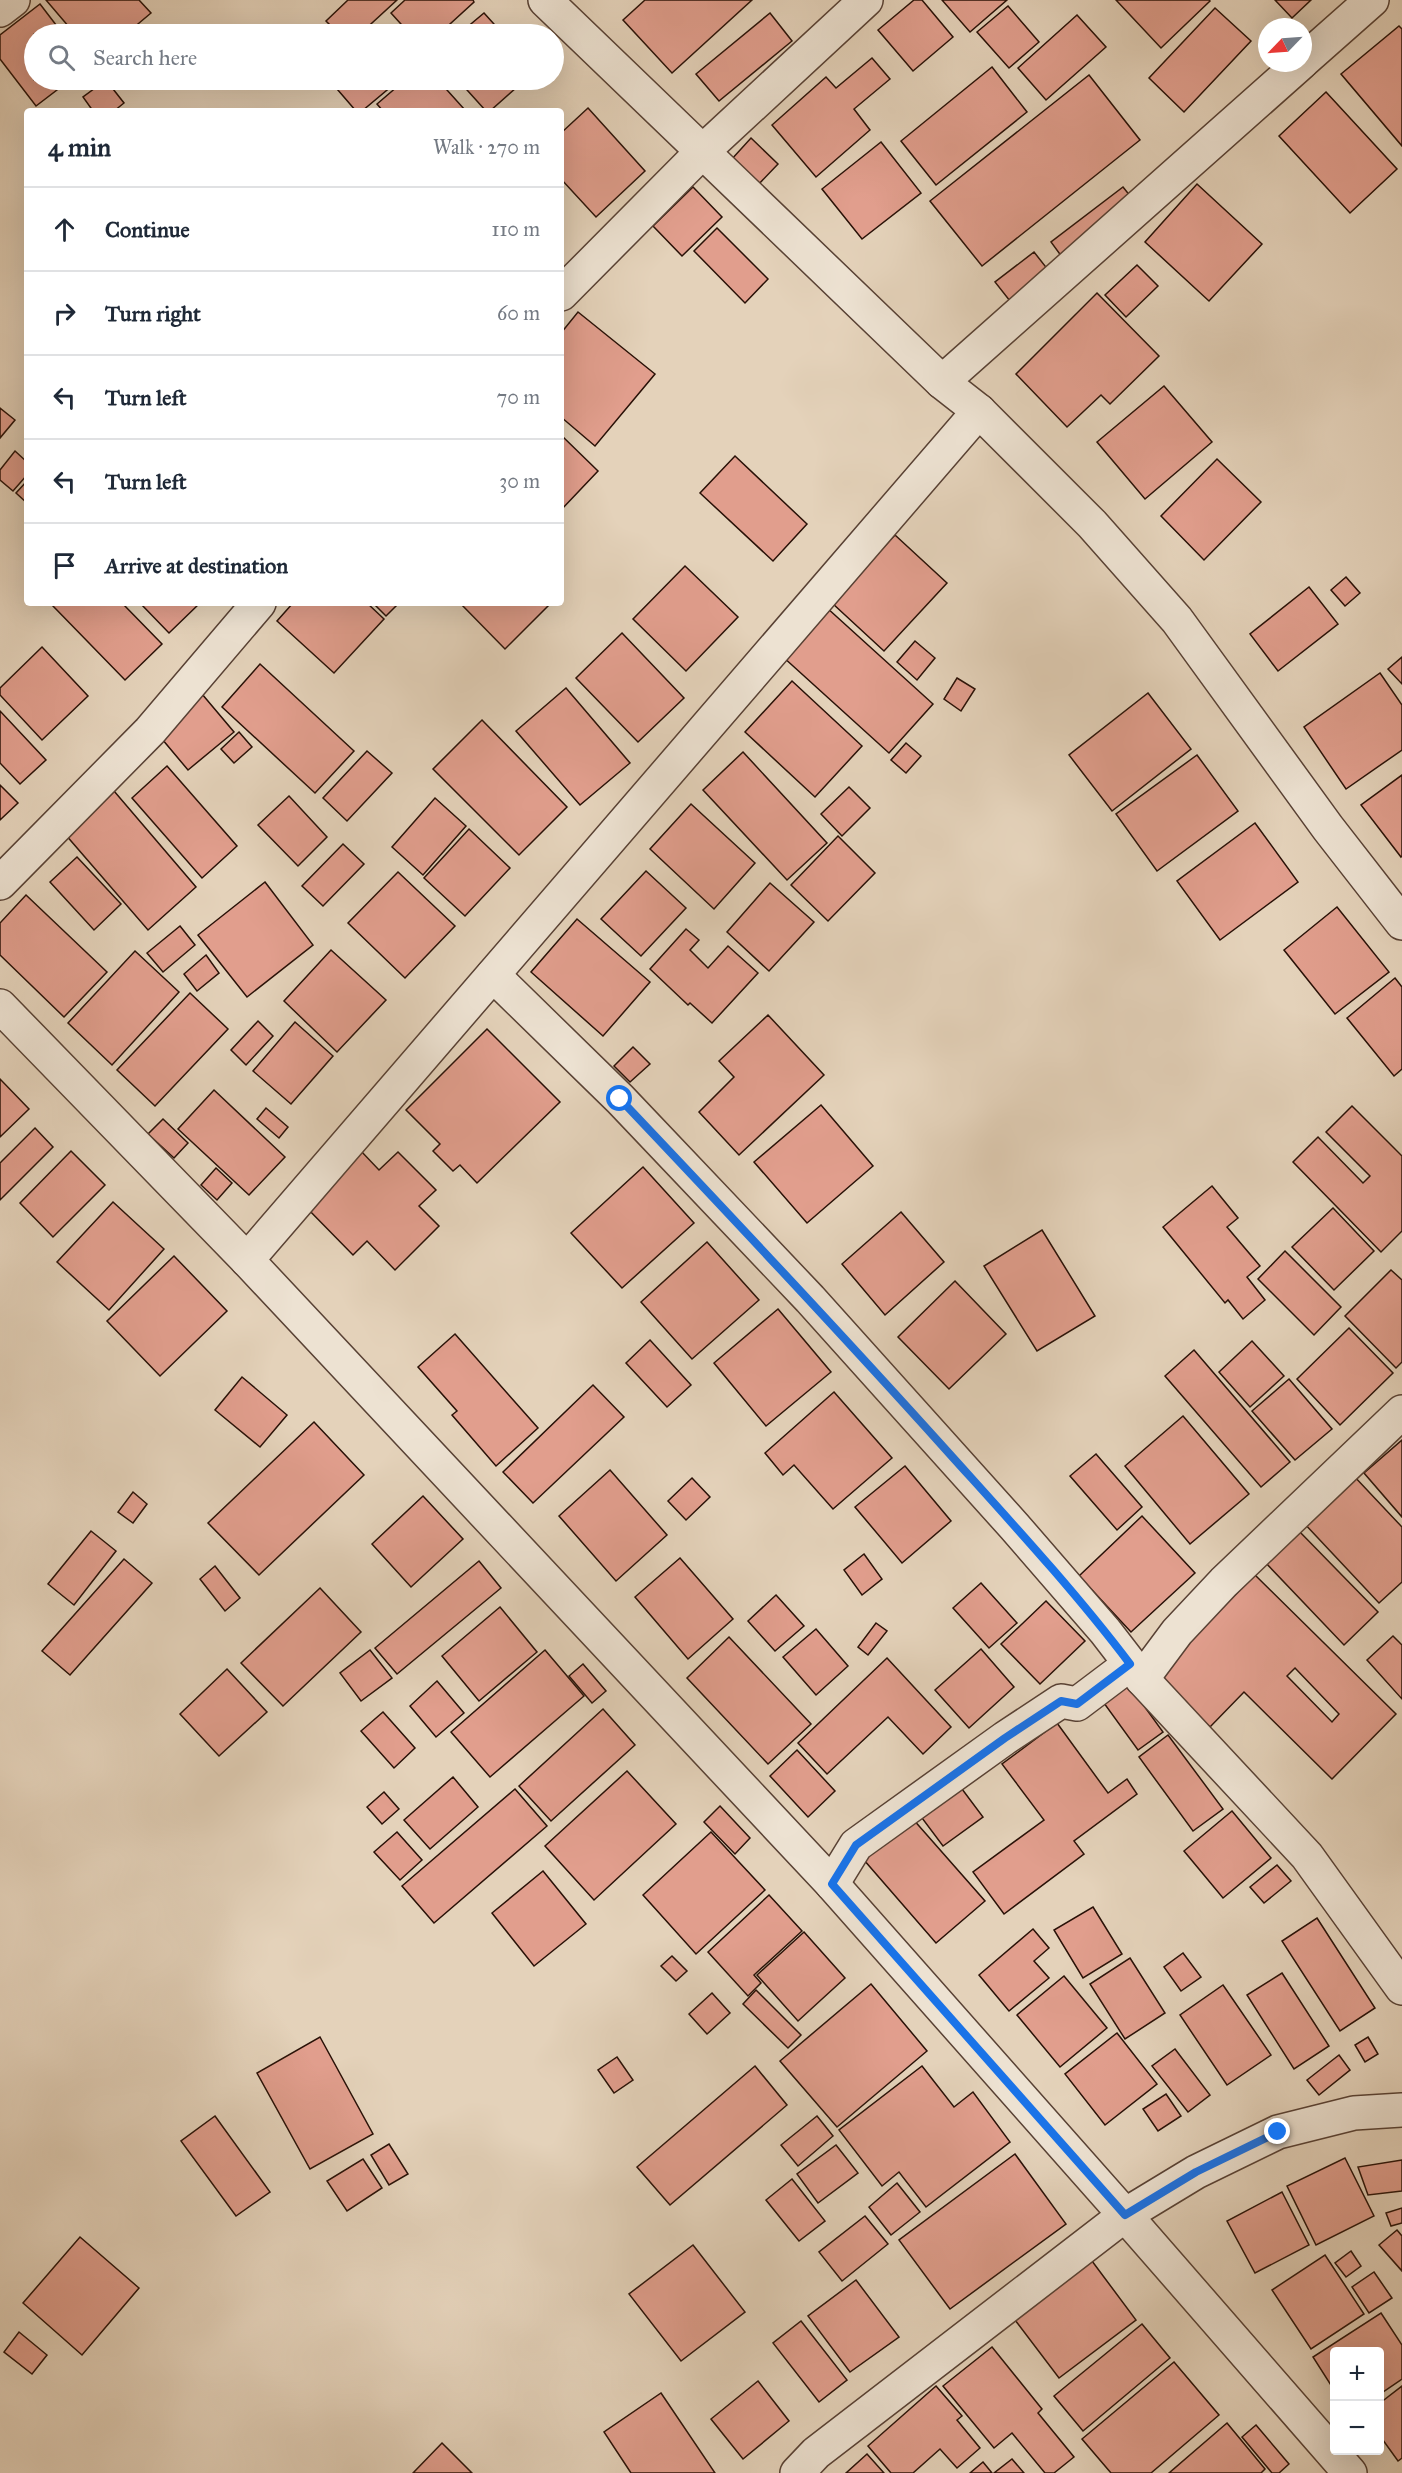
<!DOCTYPE html>
<meta charset="utf-8">
<style>
body{margin:0;font-family:"IM FELL Great Primer",serif;background:#f6f6f7;color:#1f2937}
.controls{position:absolute;right:18px;bottom:18px;display:grid;overflow:hidden;border-radius:6px;box-shadow:0 6px 24px #0002}
.controls button{width:54px;height:54px;display:grid;place-items:center;padding:0;border:0;border-bottom:2px solid #e0e1e3;background:#fff;color:#1f2937;font:30px sans-serif}
.compass{position:absolute;left:1258px;top:18px;width:54px;height:54px;border-radius:50%;background:#fff;box-shadow:0 6px 24px #0002;rotate:245deg}
.stop{position:absolute;width:18px;height:18px;margin:-14px;border:4px solid #1a73e8;border-radius:50%;background:#fff}
.stop.end{background:#1a73e8;border-color:#fff;box-shadow:0 2px 6px #0008}
.list{margin:0;padding:0;list-style:none}
h2{display:flex;justify-content:space-between;align-items:center;height:78px;margin:0;padding:0 24px;font-size:26px}
h2 small{font-size:20px;font-weight:400;color:#747a83}
.list li{display:grid;grid-template-columns:39px 1fr auto;gap:18px;align-items:center;box-sizing:border-box;height:84px;padding:0 24px;border-top:2px solid #e0e1e3}
.list b{display:block;font-size:22px;white-space:nowrap}
.list em{font-size:20px;font-style:normal;color:#747a83}
.icon{flex:none;width:33px;height:33px;fill:none;stroke:currentColor;stroke-width:2;stroke-linecap:round;stroke-linejoin:round}
.map{position:relative;flex:none;width:1402px;height:2473px;overflow:hidden}
.search{position:absolute;background:#fff;box-shadow:0 6px 24px #0002;left:24px;top:24px;width:540px;height:66px;display:flex;align-items:center;gap:15px;box-sizing:border-box;padding:0 21px;border-radius:33px;color:#747a83;font-size:22px}
.panel{position:absolute;background:#fff;box-shadow:0 6px 24px #0002;left:24px;top:108px;width:540px;height:498px;border-radius:6px}
.map>svg:first-child{display:block}
</style>
<div class="map">
<svg width="1402" height="2473" viewBox="0 0 1402 2473">
<rect width="100%" height="100%" fill="#e4d2ba"/>
<filter id="stains"><feTurbulence type="fractalNoise" baseFrequency=".00333" numOctaves="4"/><feColorMatrix values="0 0 0 0 .2 0 0 0 0 .09 0 0 0 0 .02 0 0 0 .5 -.17"/></filter>
<radialGradient id="worn" r=".72"><stop offset=".6" stop-color="#630" stop-opacity="0"/><stop offset="1" stop-color="#630" stop-opacity=".3"/></radialGradient>
<g fill="#e19e8d" stroke="#291107" stroke-width="1.5" fill-rule="evenodd">
<polygon points="46,0 139,0 151,13 126,34 75,34"/>
<polygon points="348,0 397,0 360,34 339,34 326,21"/>
<polygon points="405,0 473,0 474,2 439,34 410,34 391,13"/>
<polygon points="645,0 752,0 672,73 623,20"/>
<polygon points="914,0 922,0 953,37 913,71 878,30"/>
<polygon points="942,0 1007,0 970,32"/>
<polygon points="1116,0 1209,0 1210,1 1161,48"/>
<polygon points="1275,0 1311,0 1292,18"/>
<polygon points="40,4 63,34 34,34 34,80 70,80 36,106 0,59 0,35"/>
<polygon points="1008,6 1039,42 1009,68 977,32"/>
<polygon points="1215,8 1251,41 1184,112 1149,78"/>
<polygon points="484,13 503,34 459,34"/>
<polygon points="770,13 792,41 719,101 696,74"/>
<polygon points="1077,15 1106,47 1046,100 1018,68"/>
<polygon points="1399,26 1402,29 1402,146 1341,74"/>
<polygon points="872,58 890,79 854,109 870,130 816,177 772,125 826,77 836,88"/>
<polygon points="992,67 1027,112 936,185 901,141"/>
<polygon points="1089,75 1140,140 982,266 930,201"/>
<polygon points="106,80 124,103 114,111 93,111 83,97"/>
<polygon points="333,80 399,80 362,111 356,111 331,82"/>
<polygon points="405,80 438,80 465,110 383,111 377,104"/>
<polygon points="458,80 525,80 490,111 486,111"/>
<polygon points="1326,92 1397,169 1350,213 1279,136"/>
<polygon points="588,108 645,171 596,217 561,179 561,133"/>
<polygon points="751,138 778,164 757,186 731,160"/>
<polygon points="881,142 921,193 862,239 822,189"/>
<polygon points="1197,184 1262,244 1209,301 1145,242"/>
<polygon points="693,187 722,217 682,256 653,226"/>
<polygon points="1123,187 1135,202 1062,257 1051,242"/>
<polygon points="717,228 768,279 745,303 694,251"/>
<polygon points="1034,252 1049,271 1010,301 995,282"/>
<polygon points="1137,265 1158,286 1126,317 1105,295"/>
<polygon points="1097,293 1159,356 1110,404 1101,395 1067,427 1016,374"/>
<polygon points="578,312 655,374 595,446 561,417 561,333"/>
<polygon points="1164,386 1212,442 1145,499 1097,442"/>
<polygon points="0,408 15,420 0,438"/>
<polygon points="561,435 598,471 561,510"/>
<polygon points="15,451 27,462 27,475 13,491 0,480 0,470"/>
<polygon points="735,456 807,524 773,561 700,493"/>
<polygon points="1217,459 1261,502 1204,560 1161,516"/>
<polygon points="27,481 27,503 16,493"/>
<polygon points="895,535 947,583 884,651 832,603"/>
<polygon points="685,566 738,617 686,671 633,619"/>
<polygon points="1346,577 1360,593 1345,606 1331,590"/>
<polygon points="1309,587 1338,624 1278,671 1250,634"/>
<polygon points="56,603 122,603 162,644 125,680 53,606"/>
<polygon points="140,603 200,603 169,633"/>
<polygon points="293,603 367,603 384,619 334,673 277,621"/>
<polygon points="373,603 399,603 386,616"/>
<polygon points="460,603 549,603 550,604 505,649"/>
<polygon points="826,607 933,704 889,753 782,656"/>
<polygon points="622,633 684,698 638,742 576,678"/>
<polygon points="915,641 935,658 917,680 897,662"/>
<polygon points="42,647 88,696 42,740 0,695 0,688"/>
<polygon points="1402,657 1402,684 1388,669"/>
<polygon points="260,664 354,751 315,793 222,707"/>
<polygon points="1380,673 1402,705 1402,750 1346,789 1304,727"/>
<polygon points="957,678 975,689 961,711 944,699"/>
<polygon points="792,681 862,746 815,797 745,732"/>
<polygon points="566,688 630,763 580,805 516,731"/>
<polygon points="1148,693 1191,749 1112,811 1069,755"/>
<polygon points="202,694 234,732 188,770 157,733"/>
<polygon points="0,711 46,760 20,784 0,763"/>
<polygon points="482,720 567,807 519,855 433,769"/>
<polygon points="239,732 252,747 234,763 221,749"/>
<polygon points="906,743 921,756 906,773 891,760"/>
<polygon points="367,751 392,773 347,821 323,798"/>
<polygon points="743,752 827,843 787,880 703,790"/>
<polygon points="1197,755 1238,811 1157,871 1116,814"/>
<polygon points="167,766 237,846 202,878 132,798"/>
<polygon points="1402,775 1402,856 1401,857 1361,805"/>
<polygon points="0,785 18,803 0,820"/>
<polygon points="849,787 870,808 842,836 821,814"/>
<polygon points="114,791 196,887 148,930 65,834"/>
<polygon points="289,796 327,837 298,866 258,825"/>
<polygon points="435,798 466,826 423,875 392,847"/>
<polygon points="691,804 755,863 714,909 650,849"/>
<polygon points="1255,823 1298,882 1220,940 1177,881"/>
<polygon points="469,829 510,868 465,916 424,878"/>
<polygon points="838,836 875,873 828,921 791,885"/>
<polygon points="343,844 364,864 323,906 302,886"/>
<polygon points="77,857 121,904 94,930 50,882"/>
<polygon points="646,871 686,908 641,956 601,919"/>
<polygon points="398,872 455,926 405,978 348,923"/>
<polygon points="265,882 313,945 247,997 198,935"/>
<polygon points="770,883 814,922 769,971 727,932"/>
<polygon points="26,895 107,972 64,1017 0,955 0,923"/>
<polygon points="1337,907 1389,972 1335,1014 1284,950"/>
<polygon points="577,919 650,982 603,1036 531,972"/>
<polygon points="180,926 195,945 163,972 147,953"/>
<polygon points="686,929 699,940 690,950 708,968 728,946 758,973 712,1023 690,1003 688,1005 650,969"/>
<polygon points="331,950 386,1000 337,1052 284,1001"/>
<polygon points="135,951 179,992 112,1065 68,1023"/>
<polygon points="206,955 219,973 197,991 184,974"/>
<polygon points="1395,978 1402,987 1402,1069 1394,1076 1347,1018"/>
<polygon points="190,993 228,1029 155,1106 117,1070"/>
<polygon points="768,1015 824,1075 739,1155 699,1112 734,1077 719,1061"/>
<polygon points="258,1021 273,1036 246,1065 231,1050"/>
<polygon points="295,1022 333,1056 291,1104 253,1071"/>
<polygon points="487,1029 560,1102 477,1183 460,1165 453,1171 433,1151 440,1144 406,1110"/>
<polygon points="633,1047 650,1064 630,1082 614,1066"/>
<polygon points="0,1079 29,1109 0,1137"/>
<polygon points="214,1090 285,1157 249,1195 178,1129"/>
<polygon points="821,1105 873,1166 807,1223 754,1162"/>
<polygon points="1352,1106 1402,1156 1402,1231 1381,1252 1293,1162 1318,1137 1363,1183 1370,1176 1326,1132"/>
<polygon points="266,1108 288,1127 279,1138 257,1119"/>
<polygon points="163,1119 188,1143 174,1158 148,1134"/>
<polygon points="35,1128 53,1147 0,1200 0,1163"/>
<polygon points="360,1150 379,1170 398,1152 436,1190 419,1206 439,1226 395,1270 367,1241 353,1255 304,1205"/>
<polygon points="71,1151 105,1185 53,1237 20,1203"/>
<polygon points="643,1167 694,1223 622,1288 571,1233"/>
<polygon points="216,1168 232,1183 217,1200 201,1185"/>
<polygon points="1212,1186 1238,1218 1227,1227 1260,1266 1247,1277 1265,1300 1243,1319 1228,1300 1225,1303 1163,1227"/>
<polygon points="113,1202 164,1249 109,1310 57,1262"/>
<polygon points="1333,1208 1374,1251 1334,1290 1292,1247"/>
<polygon points="901,1212 944,1262 885,1315 842,1264"/>
<polygon points="1042,1230 1095,1316 1037,1351 984,1266"/>
<polygon points="707,1242 759,1300 692,1359 641,1302"/>
<polygon points="1285,1251 1341,1307 1314,1335 1258,1279"/>
<polygon points="174,1256 227,1311 160,1376 107,1321"/>
<polygon points="1391,1270 1402,1280 1402,1362 1396,1368 1345,1316"/>
<polygon points="955,1281 1006,1334 949,1389 898,1337"/>
<polygon points="778,1309 831,1372 766,1426 714,1363"/>
<polygon points="1349,1328 1393,1373 1340,1425 1297,1379"/>
<polygon points="455,1334 538,1428 496,1466 452,1415 457,1411 418,1367"/>
<polygon points="650,1340 691,1385 667,1407 626,1363"/>
<polygon points="1252,1341 1284,1376 1250,1407 1219,1372"/>
<polygon points="1194,1350 1290,1462 1261,1487 1165,1376"/>
<polygon points="242,1377 287,1415 260,1447 215,1410"/>
<polygon points="1289,1379 1332,1429 1295,1460 1252,1411"/>
<polygon points="593,1385 624,1417 533,1503 503,1472"/>
<polygon points="834,1392 892,1458 833,1509 794,1465 783,1475 765,1453"/>
<polygon points="1183,1416 1249,1494 1190,1544 1125,1466"/>
<polygon points="314,1422 364,1475 259,1575 208,1523"/>
<polygon points="1402,1440 1402,1517 1364,1473"/>
<polygon points="1096,1454 1142,1507 1117,1530 1070,1476"/>
<polygon points="905,1466 951,1521 902,1563 855,1507"/>
<polygon points="610,1470 667,1535 616,1581 559,1516"/>
<polygon points="1352,1474 1402,1527 1402,1582 1379,1603 1302,1521"/>
<polygon points="692,1478 710,1497 686,1520 668,1501"/>
<polygon points="133,1492 147,1504 133,1523 118,1512"/>
<polygon points="423,1496 463,1539 411,1587 372,1544"/>
<polygon points="1142,1516 1195,1573 1131,1632 1079,1576"/>
<polygon points="1297,1529 1378,1612 1344,1645 1264,1561"/>
<polygon points="91,1531 116,1551 74,1605 48,1584"/>
<polygon points="864,1554 882,1579 862,1595 844,1570"/>
<polygon points="680,1558 733,1619 688,1659 635,1597"/>
<polygon points="124,1559 152,1583 70,1675 42,1651"/>
<polygon points="479,1561 501,1588 397,1674 375,1648"/>
<polygon points="215,1566 240,1598 225,1611 200,1579"/>
<path d="M 1255,1575 L 1396,1714 L 1332,1779 L 1244,1692 L 1210,1727 L 1157,1674 ZM 1295,1668 L 1339,1714 L 1332,1722 L 1287,1676 Z"/>
<polygon points="981,1583 1017,1623 989,1648 953,1608"/>
<polygon points="320,1588 361,1632 283,1706 241,1663"/>
<polygon points="776,1595 804,1626 775,1651 748,1621"/>
<polygon points="1046,1601 1085,1641 1040,1684 1001,1644"/>
<polygon points="500,1607 537,1652 479,1701 442,1656"/>
<polygon points="876,1623 887,1631 868,1655 858,1647"/>
<polygon points="816,1629 848,1666 816,1695 783,1657"/>
<polygon points="1393,1636 1402,1645 1402,1699 1367,1660"/>
<polygon points="729,1637 811,1724 768,1764 687,1678"/>
<polygon points="981,1649 1014,1687 969,1728 935,1690"/>
<polygon points="370,1650 392,1678 361,1701 340,1673"/>
<polygon points="545,1650 584,1696 490,1777 451,1732"/>
<polygon points="887,1658 951,1727 923,1754 888,1717 827,1774 798,1743"/>
<polygon points="583,1664 606,1691 592,1703 569,1676"/>
<polygon points="227,1669 267,1712 219,1756 180,1714"/>
<polygon points="437,1681 464,1713 436,1737 410,1706"/>
<polygon points="1126,1681 1163,1732 1138,1750 1101,1699"/>
<polygon points="603,1709 635,1745 551,1821 519,1786"/>
<polygon points="383,1712 415,1748 394,1768 361,1731"/>
<polygon points="1057,1723 1108,1793 1127,1779 1137,1794 1074,1841 1084,1854 1004,1914 973,1872 1044,1820 1002,1764"/>
<polygon points="1168,1735 1223,1809 1193,1831 1139,1757"/>
<polygon points="797,1750 835,1791 808,1817 770,1776"/>
<polygon points="627,1771 676,1824 594,1900 545,1846"/>
<polygon points="453,1777 478,1807 430,1849 404,1820"/>
<polygon points="515,1789 547,1826 434,1923 402,1886"/>
<polygon points="962,1789 983,1817 943,1846 922,1818"/>
<polygon points="384,1792 399,1809 382,1824 367,1807"/>
<polygon points="720,1806 750,1838 735,1854 704,1822"/>
<polygon points="1232,1811 1271,1858 1223,1898 1184,1851"/>
<polygon points="912,1818 985,1901 936,1943 864,1860"/>
<polygon points="397,1832 422,1860 400,1880 374,1852"/>
<polygon points="711,1832 765,1890 696,1954 643,1895"/>
<polygon points="1277,1865 1291,1881 1264,1903 1250,1887"/>
<polygon points="543,1871 586,1924 534,1966 492,1913"/>
<polygon points="769,1895 802,1931 754,1975 761,1983 748,1996 708,1952"/>
<polygon points="1093,1907 1122,1954 1083,1978 1054,1930"/>
<polygon points="1317,1918 1375,2008 1340,2031 1282,1941"/>
<polygon points="1033,1929 1049,1948 1034,1961 1049,1978 1009,2011 979,1975"/>
<polygon points="804,1932 845,1978 798,2021 757,1975"/>
<polygon points="1183,1953 1201,1977 1181,1991 1164,1967"/>
<polygon points="672,1956 687,1971 676,1981 661,1966"/>
<polygon points="1130,1958 1165,2013 1125,2039 1090,1984"/>
<polygon points="1282,1973 1329,2046 1294,2069 1247,1995"/>
<polygon points="1064,1976 1107,2028 1060,2067 1017,2015"/>
<polygon points="871,1984 927,2051 837,2127 780,2061"/>
<polygon points="1223,1985 1271,2055 1227,2085 1180,2015"/>
<polygon points="756,1990 801,2035 788,2048 743,2004"/>
<polygon points="712,1993 730,2013 707,2034 689,2014"/>
<polygon points="1117,2033 1157,2084 1105,2125 1065,2074"/>
<polygon points="320,2037 373,2134 310,2169 257,2073"/>
<polygon points="1368,2037 1378,2054 1365,2062 1355,2045"/>
<polygon points="1175,2049 1210,2095 1188,2112 1152,2066"/>
<polygon points="1339,2055 1350,2070 1319,2095 1307,2080"/>
<polygon points="617,2057 633,2080 614,2093 598,2070"/>
<polygon points="755,2066 787,2105 670,2205 637,2167"/>
<polygon points="922,2066 954,2107 973,2092 1010,2142 926,2207 899,2172 882,2186 839,2130"/>
<polygon points="1166,2094 1181,2116 1158,2131 1143,2109"/>
<polygon points="215,2116 270,2192 236,2216 181,2141"/>
<polygon points="817,2116 833,2136 798,2166 781,2145"/>
<polygon points="389,2144 408,2174 389,2185 371,2155"/>
<polygon points="836,2145 858,2173 818,2203 797,2174"/>
<polygon points="1015,2154 1066,2224 950,2309 899,2240"/>
<polygon points="1345,2158 1374,2216 1316,2245 1287,2186"/>
<polygon points="363,2159 382,2188 347,2211 327,2181"/>
<polygon points="1402,2160 1402,2191 1368,2195 1358,2167"/>
<polygon points="792,2179 825,2221 799,2241 766,2200"/>
<polygon points="897,2183 920,2212 891,2235 869,2207"/>
<polygon points="1282,2192 1309,2245 1255,2273 1227,2221"/>
<polygon points="1402,2208 1402,2223 1391,2226 1386,2213"/>
<polygon points="865,2216 888,2244 842,2281 819,2252"/>
<polygon points="1397,2230 1402,2236 1402,2271 1379,2245"/>
<polygon points="80,2237 139,2288 82,2355 23,2303"/>
<polygon points="693,2245 745,2312 681,2361 629,2294"/>
<polygon points="1351,2251 1361,2266 1346,2277 1335,2263"/>
<polygon points="1325,2255 1364,2314 1311,2349 1272,2290"/>
<polygon points="1089,2257 1136,2320 1059,2378 1012,2316"/>
<polygon points="1374,2272 1392,2298 1369,2313 1352,2287"/>
<polygon points="856,2280 899,2337 850,2372 808,2316"/>
<polygon points="1381,2313 1402,2345 1402,2379 1380,2394 1380,2352 1334,2352 1334,2390 1313,2357"/>
<polygon points="801,2321 847,2380 819,2402 773,2343"/>
<polygon points="1142,2324 1170,2358 1083,2431 1054,2396"/>
<polygon points="19,2332 47,2355 32,2374 4,2352"/>
<polygon points="992,2347 1042,2409 1038,2413 1074,2457 1054,2473 1045,2473 1012,2433 994,2448 943,2386"/>
<polygon points="1174,2362 1219,2415 1151,2473 1111,2473 1082,2439"/>
<polygon points="758,2381 789,2421 743,2459 711,2419"/>
<polygon points="936,2386 962,2416 957,2420 980,2448 957,2468 940,2449 913,2473 891,2473 868,2446"/>
<polygon points="1402,2386 1402,2458 1398,2461 1380,2436 1380,2403"/>
<polygon points="661,2393 715,2473 631,2473 604,2432"/>
<polygon points="1227,2423 1265,2469 1261,2473 1169,2473"/>
<polygon points="1256,2425 1289,2464 1279,2473 1272,2473 1242,2437"/>
<polygon points="442,2443 472,2473 413,2473"/>
<polygon points="867,2454 884,2473 846,2473"/>
<polygon points="1012,2459 1024,2473 994,2473"/>
<polygon points="983,2462 992,2473 970,2473"/>
</g>
<g fill="none" stroke-linecap="round" stroke-linejoin="round">
<g stroke="#584134" stroke-width="36">
<g id="minor">
<polyline points="545,0 942,382 979,411 1092,524 1177,620 1328,828 1402,923"/>
<polyline points="0,10 13,0"/>
<polyline points="1303,61 1372,0"/>
<polyline points="561,294 702,152 866,0"/>
<polyline points="942,382 1301,63"/>
<polyline points="0,883 150,731 259,603"/>
<polyline points="493,975 620,1099 810,1299 1014,1526 1105,1631 1142,1679 1307,1856 1402,1988"/>
<polyline points="0,1006 247,1260 832,1884 1125,2215 1350,2473"/>
<polyline points="247,1260 979,411"/>
<polyline points="1142,1679 1177,1632 1224,1582 1402,1412"/>
<polyline points="832,1884 856,1845 1005,1738 1061,1701 1077,1704 1130,1664"/>
<polyline points="797,2473 816,2453 1125,2215 1196,2172 1278,2132 1354,2113 1402,2110"/>
</g>
</g>
<use href="#minor" stroke="#ede2d2" stroke-width="33"/>
</g>
<g fill="none" stroke-linecap="round" stroke-linejoin="round">
<path stroke="#1a73e8" stroke-width="8" d="M 620,1099 C 730,1215 840,1332 947,1451 C 1010,1521 1074,1590 1130,1664 L 1077,1704 L 1061,1701 L 1005,1738 L 856,1845 L 832,1884 L 1125,2215 L 1196,2172 L 1278,2132"/>
</g>
<rect width="100%" height="100%" filter="url(#stains)"/>
<rect width="100%" height="100%" fill="url(#worn)"/>
</svg>
<div class="controls">
<button>+</button>
<button>−</button>
</div>
<svg class="compass" viewBox="-18 -18 36 36"><path d="M0-13l5 13h-10z" fill="#e53935"/><path d="M0 13l5-13h-10z" fill="#747a83"/></svg>
<div class="stop" style="left:620px;top:1099px"></div>
<div class="stop end" style="left:1278px;top:2132px"></div>
<div class="search"><svg class="icon" aria-label="search" viewBox="0 0 24 24"><circle cx="10" cy="10" r="6"/><path d="M15 15l6 6"/></svg>Search here</div>
<section class="panel">
<h2>4 min<small>Walk · 270 m</small></h2>
<ul class="list">
<li><svg class="icon" aria-label="ahead" viewBox="0 0 24 24"><path d="M12 20V5M6 11l6-6 6 6"/></svg><div><b>Continue</b></div><em>110 m</em></li>
<li><svg class="icon" aria-label="right" viewBox="0 0 24 24"><path d="M7 20v-9h11M14 6l5 5-5 5"/></svg><div><b>Turn right</b></div><em>60 m</em></li>
<li><svg class="icon" aria-label="left" viewBox="0 0 24 24"><path d="M17 20v-9H6M10 6l-5 5 5 5"/></svg><div><b>Turn left</b></div><em>70 m</em></li>
<li><svg class="icon" aria-label="left" viewBox="0 0 24 24"><path d="M17 20v-9H6M10 6l-5 5 5 5"/></svg><div><b>Turn left</b></div><em>30 m</em></li>
<li><svg class="icon" aria-label="arrive" viewBox="0 0 24 24"><path d="M6 21V4h12l-3 4 3 4H6"/></svg><div><b>Arrive at destination</b></div></li>
</ul>
</section>
</div>
